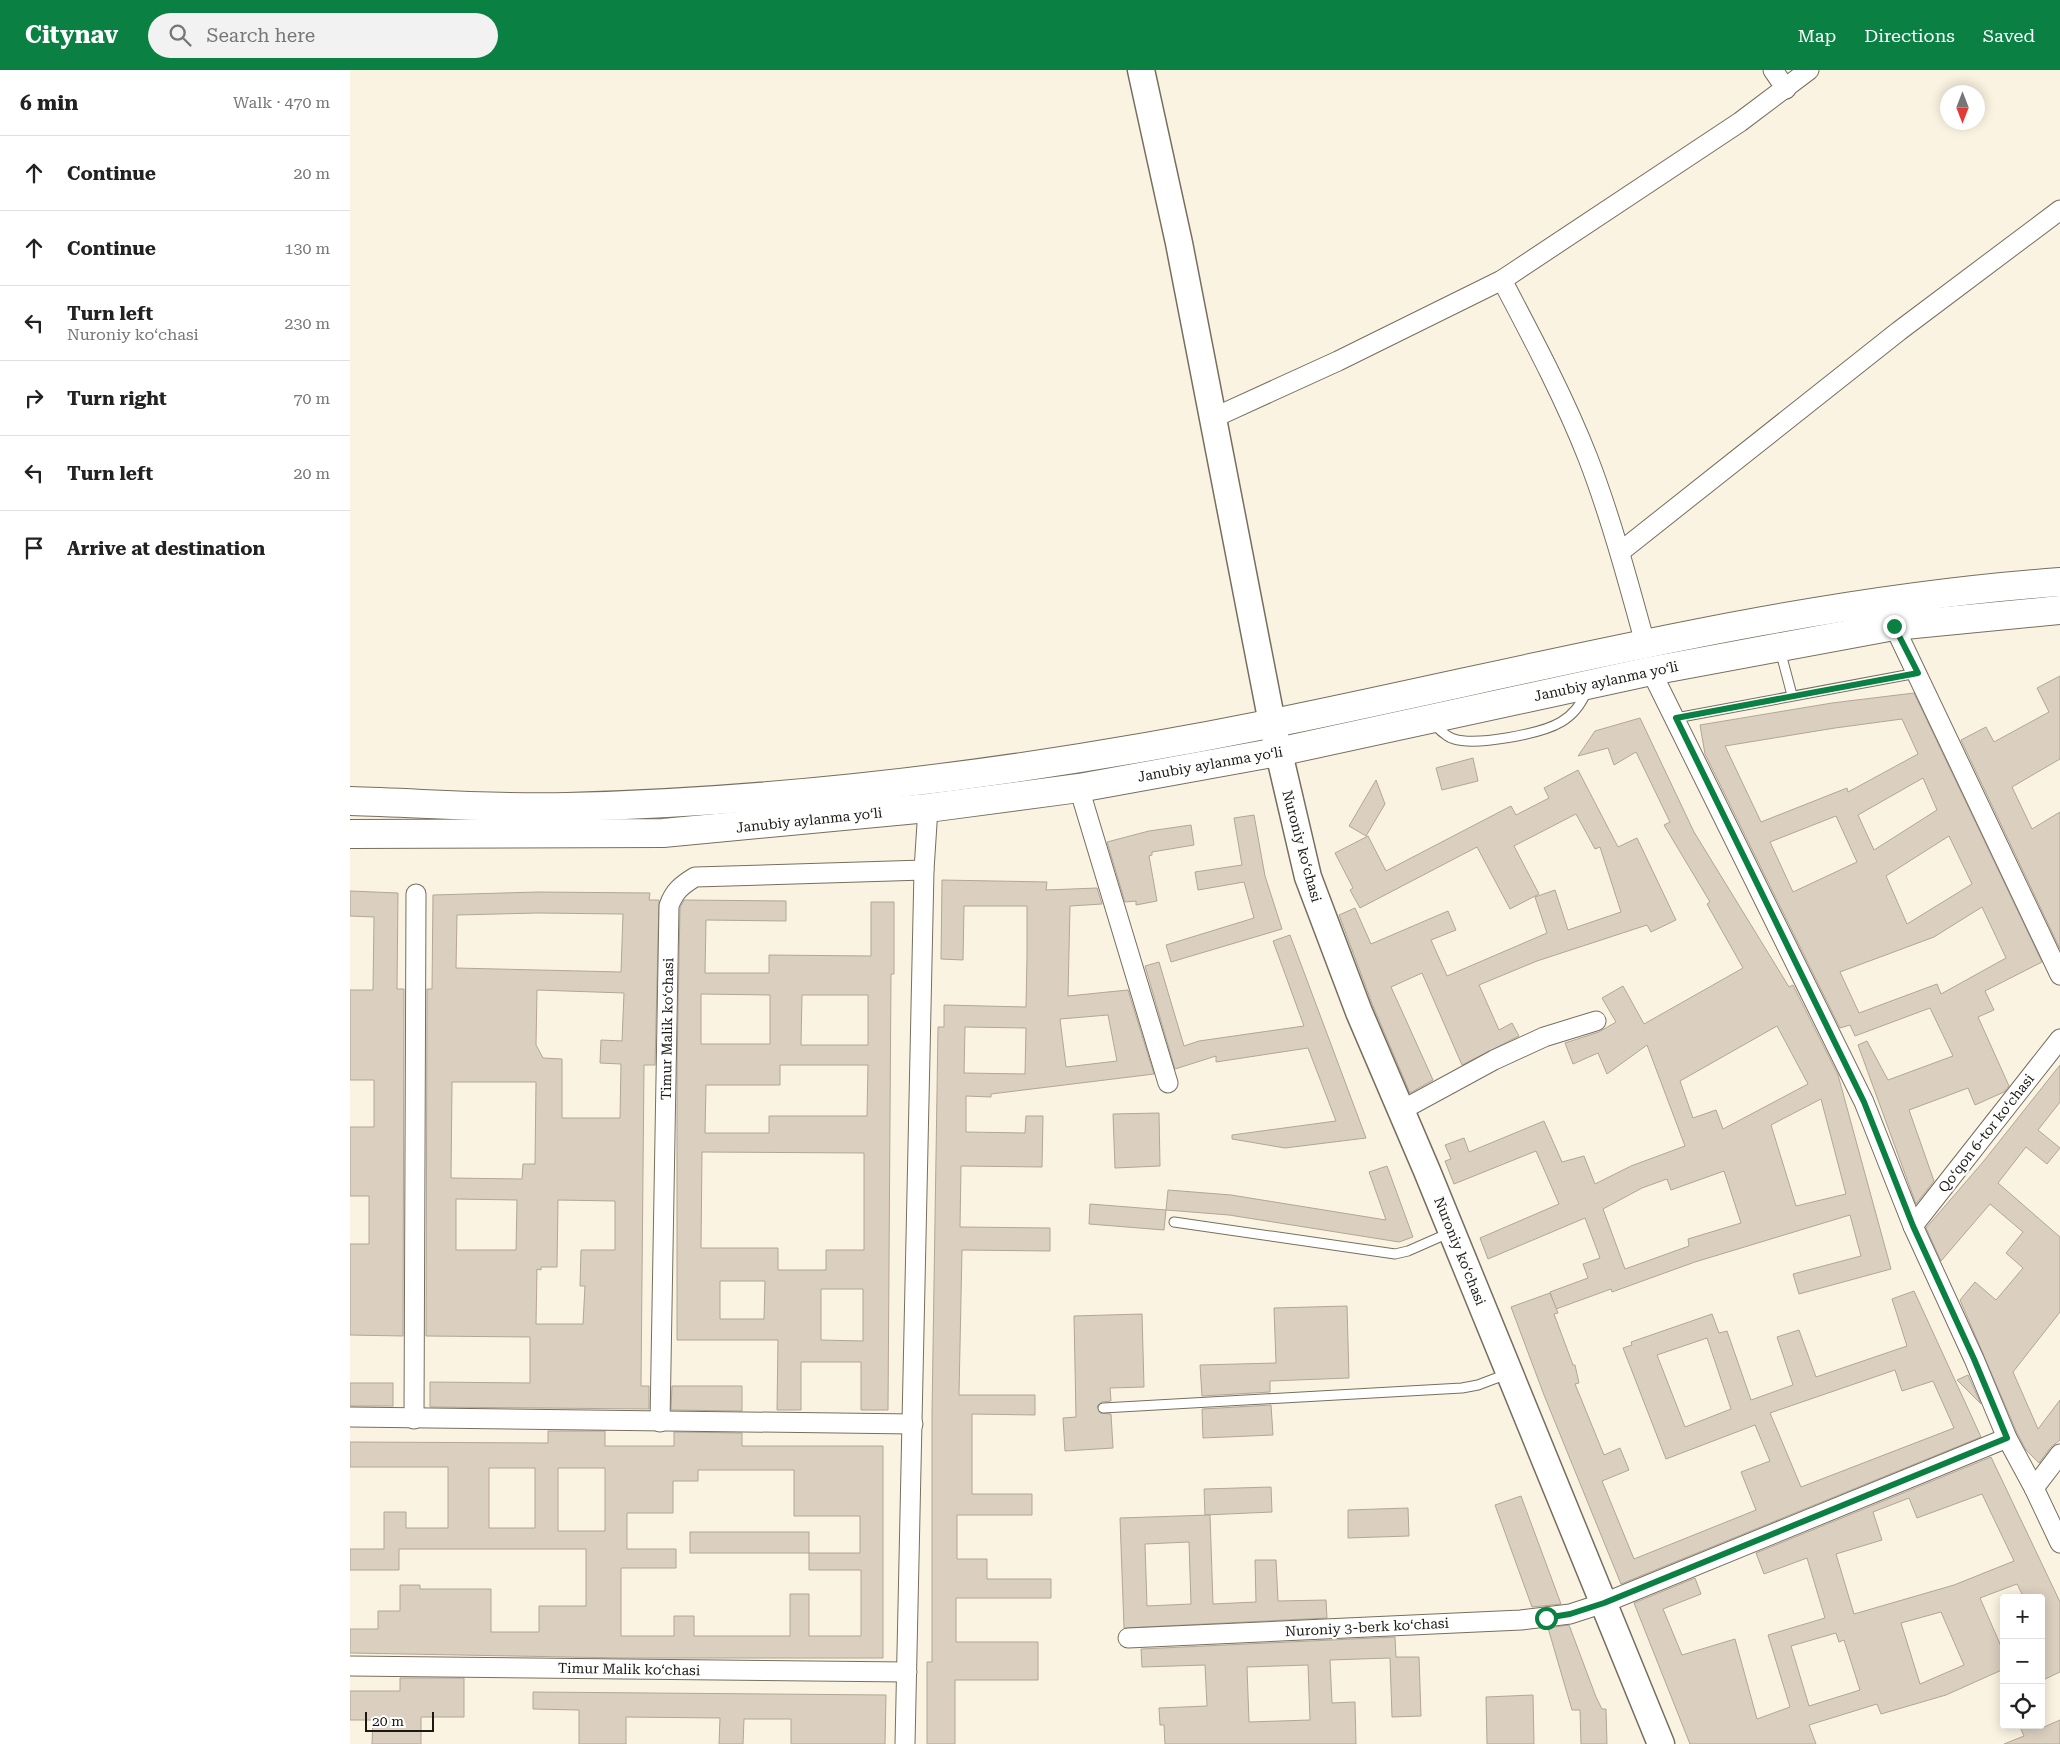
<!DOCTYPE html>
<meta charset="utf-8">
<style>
body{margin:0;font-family:"Roboto Serif",serif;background:#f2f2f2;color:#222}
.controls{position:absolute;right:15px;bottom:15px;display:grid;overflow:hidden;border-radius:5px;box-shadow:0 2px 12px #0003}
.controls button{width:45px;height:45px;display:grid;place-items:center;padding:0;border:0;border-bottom:1px solid #e0e0e0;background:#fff;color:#222;font:25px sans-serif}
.compass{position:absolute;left:1590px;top:15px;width:45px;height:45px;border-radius:50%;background:#fff;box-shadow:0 2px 12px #0003;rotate:180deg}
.scale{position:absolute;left:15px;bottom:12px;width:69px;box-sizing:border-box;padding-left:5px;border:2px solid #1c1913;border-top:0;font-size:14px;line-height:18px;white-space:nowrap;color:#1c1913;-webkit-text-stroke:4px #fff;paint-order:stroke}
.stop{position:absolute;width:15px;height:15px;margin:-11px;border:4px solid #0b8043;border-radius:50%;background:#fff}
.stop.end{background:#0b8043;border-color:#fff;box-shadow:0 1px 5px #0008}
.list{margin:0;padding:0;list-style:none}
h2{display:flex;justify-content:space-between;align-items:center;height:65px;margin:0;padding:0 20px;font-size:21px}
h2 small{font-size:16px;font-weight:400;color:#767676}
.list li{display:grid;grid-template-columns:32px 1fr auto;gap:15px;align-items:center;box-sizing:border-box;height:75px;padding:0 20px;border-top:1px solid #e0e0e0}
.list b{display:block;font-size:19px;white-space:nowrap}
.list p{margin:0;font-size:16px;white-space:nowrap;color:#767676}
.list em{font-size:16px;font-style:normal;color:#767676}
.icon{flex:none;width:28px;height:28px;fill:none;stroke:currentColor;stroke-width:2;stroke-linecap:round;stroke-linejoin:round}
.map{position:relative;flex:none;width:1710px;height:1674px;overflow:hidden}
header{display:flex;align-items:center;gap:30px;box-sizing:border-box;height:70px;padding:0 25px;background:#0b8043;color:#fff}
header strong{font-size:24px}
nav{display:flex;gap:28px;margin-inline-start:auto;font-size:18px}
.search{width:350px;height:45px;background:#f2f2f2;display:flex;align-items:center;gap:12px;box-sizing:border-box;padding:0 18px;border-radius:28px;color:#767676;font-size:19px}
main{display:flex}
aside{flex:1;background:#fff}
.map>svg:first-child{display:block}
</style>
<header>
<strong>Citynav</strong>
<div class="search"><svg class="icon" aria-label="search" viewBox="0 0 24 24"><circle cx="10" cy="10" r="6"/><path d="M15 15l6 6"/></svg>Search here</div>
<nav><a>Map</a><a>Directions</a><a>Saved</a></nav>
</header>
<main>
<aside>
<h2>6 min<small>Walk · 470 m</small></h2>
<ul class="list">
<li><svg class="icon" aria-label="ahead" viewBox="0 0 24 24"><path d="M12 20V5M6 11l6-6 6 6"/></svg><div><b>Continue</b></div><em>20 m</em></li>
<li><svg class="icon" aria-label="ahead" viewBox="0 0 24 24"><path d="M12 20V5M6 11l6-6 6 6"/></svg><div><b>Continue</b></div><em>130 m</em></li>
<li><svg class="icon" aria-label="left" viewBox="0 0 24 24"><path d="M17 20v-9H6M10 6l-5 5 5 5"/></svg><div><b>Turn left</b><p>Nuroniy koʻchasi</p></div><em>230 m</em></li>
<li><svg class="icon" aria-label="right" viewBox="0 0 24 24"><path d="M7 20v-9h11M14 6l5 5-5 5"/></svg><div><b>Turn right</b></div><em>70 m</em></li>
<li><svg class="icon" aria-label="left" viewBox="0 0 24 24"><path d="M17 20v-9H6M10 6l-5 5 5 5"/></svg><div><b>Turn left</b></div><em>20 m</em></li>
<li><svg class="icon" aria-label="arrive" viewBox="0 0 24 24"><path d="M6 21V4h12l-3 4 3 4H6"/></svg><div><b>Arrive at destination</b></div></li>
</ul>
</aside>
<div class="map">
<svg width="1710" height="1674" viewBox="0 0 1710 1674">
<rect width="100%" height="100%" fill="#fbf3e1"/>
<g fill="#dbcfbf" stroke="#b2a697" fill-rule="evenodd">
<polygon points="1710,606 1710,689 1662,717 1682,759 1710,742 1710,879 1611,670 1636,657 1644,672 1699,642 1687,618"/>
<path d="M 1564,623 L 1692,892 L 1635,921 L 1644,940 L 1628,947 L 1659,1016 L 1654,1022 L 1625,1035 L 1618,1018 L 1559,1040 L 1584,1111 L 1566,1134 L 1508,975 L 1517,971 L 1538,1010 L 1603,986 L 1580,938 L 1505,966 L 1500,955 L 1490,958 L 1355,684 L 1350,655 L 1482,633 ZM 1552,649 L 1568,684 L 1498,722 L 1497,718 L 1411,752 L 1375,676 L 1485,658 ZM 1573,708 L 1587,740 L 1524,780 L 1508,745 ZM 1486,746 L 1507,792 L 1443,822 L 1420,772 ZM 1599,766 L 1622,814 L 1557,854 L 1536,806 ZM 1632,837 L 1656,888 L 1591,924 L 1587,914 L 1509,943 L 1490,902 L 1584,867 Z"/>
<path d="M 1290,648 L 1344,762 L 1439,917 L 1443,915 L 1488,1005 L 1541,1199 L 1449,1224 L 1443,1204 L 1511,1186 L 1500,1145 L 1345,1192 L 1262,1222 L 1261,1219 L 1206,1239 L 1200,1222 L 1238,1208 L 1233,1194 L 1250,1188 L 1235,1148 L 1138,1189 L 1130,1168 L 1209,1134 L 1186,1081 L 1104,1114 L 1095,1091 L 1101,1089 L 1095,1075 L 1114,1068 L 1119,1082 L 1194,1051 L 1212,1092 L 1234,1086 L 1245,1114 L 1281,1096 L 1335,1076 L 1297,975 L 1257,1004 L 1248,983 L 1223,994 L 1215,973 L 1249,962 L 1266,952 L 1252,928 L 1273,916 L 1294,954 L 1393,898 L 1357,834 L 1360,832 L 1314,755 L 1320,752 L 1286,682 L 1264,695 L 1258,678 L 1228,686 L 1245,661 ZM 1427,956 L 1458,1014 L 1373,1059 L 1366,1040 L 1343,1048 L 1330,1011 ZM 1471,1029 L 1496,1124 L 1446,1136 L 1421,1055 ZM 1374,1101 L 1391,1153 L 1338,1169 L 1339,1176 L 1275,1199 L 1253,1139 L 1292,1118 L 1317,1109 L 1321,1120 Z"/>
<polygon points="1123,688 1128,711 1092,720 1086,698"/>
<polygon points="1228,700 1268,777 1287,768 1326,850 1301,862 1297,855 1187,891 1129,915 1149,960 1162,953 1169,966 1112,995 1072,903 1041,917 1083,1010 1060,1023 1023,936 989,845 1005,838 1021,874 1098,841 1106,860 1081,870 1097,906 1197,863 1185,827 1205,820 1218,860 1271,842 1250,777 1245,779 1226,744 1164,776 1189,824 1160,839 1127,777 1010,838 1000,820 1003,818 985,783 1018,766 1036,801 1161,736 1166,745 1199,728 1194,718"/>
<polygon points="1026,710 1035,734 1016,766 999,756"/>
<polygon points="904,745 915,806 932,859 821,892 816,875 904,848 894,812 848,820 845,802 892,795 884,748"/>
<polygon points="841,755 844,775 802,782 802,785 799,786 807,831 786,835 786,831 775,832 757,772 799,761"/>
<path d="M 592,810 L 697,812 L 696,820 L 747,818 L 752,834 L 720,836 L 718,926 L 778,920 L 804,1004 L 641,1024 L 641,1027 L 616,1026 L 616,1062 L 675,1063 L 676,1046 L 693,1046 L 692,1097 L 611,1096 L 610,1157 L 700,1158 L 700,1181 L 612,1180 L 609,1325 L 685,1325 L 685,1345 L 622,1344 L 622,1424 L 682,1424 L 682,1445 L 607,1445 L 607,1489 L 637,1489 L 637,1509 L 701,1509 L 701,1528 L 606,1528 L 606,1572 L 688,1572 L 688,1610 L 605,1610 L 605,1674 L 577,1674 L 577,1592 L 582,1592 L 582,1344 L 588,957 L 594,957 L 594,935 L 676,937 L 677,886 L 677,836 L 614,836 L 613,890 L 591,889 ZM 758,945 L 767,991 L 716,997 L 710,949 ZM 615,957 L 676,958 L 675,1004 L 614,1003 Z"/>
<polygon points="0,821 48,823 47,919 54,919 53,1266 0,1265 0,1174 19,1174 19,1126 0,1126 0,1057 24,1057 24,1010 0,1010 0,920 23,920 24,847 0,846"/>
<path d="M 188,822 L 300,823 L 299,830 L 309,830 L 305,995 L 294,995 L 291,1316 L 299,1316 L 299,1339 L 80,1337 L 80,1312 L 180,1313 L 180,1267 L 76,1266 L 77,919 L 82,919 L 83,825 ZM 188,843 L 273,844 L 271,902 L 106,898 L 107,845 ZM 187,920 L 274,923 L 272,971 L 251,970 L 250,993 L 271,994 L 270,1048 L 212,1048 L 212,989 L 193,988 L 186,975 ZM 102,1012 L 186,1012 L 185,1094 L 173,1094 L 172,1109 L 101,1108 ZM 106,1129 L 167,1130 L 166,1180 L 106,1180 ZM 208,1130 L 265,1131 L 265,1180 L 231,1180 L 230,1216 L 235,1216 L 233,1254 L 186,1254 L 187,1199 L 191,1200 L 191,1197 L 207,1197 Z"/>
<path d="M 334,830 L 436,831 L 436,851 L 356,850 L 355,903 L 419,903 L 419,885 L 521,886 L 521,832 L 544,832 L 544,904 L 541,904 L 538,1340 L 511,1340 L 511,1292 L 451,1292 L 451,1340 L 427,1340 L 428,1270 L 327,1270 L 327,996 L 330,838 ZM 351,924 L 420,925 L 420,974 L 351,974 ZM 452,925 L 518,925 L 518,975 L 451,975 ZM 430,995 L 518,995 L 517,1046 L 419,1046 L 419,1063 L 355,1063 L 356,1015 L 430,1015 ZM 352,1082 L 514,1083 L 514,1180 L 476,1180 L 476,1200 L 428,1200 L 428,1178 L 351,1178 ZM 370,1211 L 415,1211 L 414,1249 L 370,1249 ZM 471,1219 L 513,1219 L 513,1271 L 471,1270 Z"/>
<polygon points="940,865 979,969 1016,1068 935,1078 882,1069 882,1065 986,1051 958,978 866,992 866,986 825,999 795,896 809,892 834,976 849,971 954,956 923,871"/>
<polygon points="1710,995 1710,1032 1688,1060 1710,1078 1697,1094 1676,1077 1648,1113 1710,1167 1710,1242 1663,1302 1688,1359 1710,1330 1710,1370 1701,1377 1689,1393 1676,1380 1667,1363 1610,1230 1625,1212 1646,1230 1673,1198 1656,1183 1673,1162 1640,1134 1591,1191 1576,1158 1633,1092"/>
<polygon points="809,1043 810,1096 765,1098 763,1044"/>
<polygon points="1037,1096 1063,1167 1049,1172 879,1145 816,1140 818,1120 881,1125 1036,1150 1019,1102"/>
<polygon points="740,1134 816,1140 814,1160 739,1154"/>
<path d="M 1564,1221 L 1631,1367 L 1271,1514 L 1194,1325 L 1161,1237 L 1200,1223 L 1208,1243 L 1204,1244 L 1223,1295 L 1225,1295 L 1229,1313 L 1225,1314 L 1254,1385 L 1270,1378 L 1279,1400 L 1252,1411 L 1284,1489 L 1406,1440 L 1391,1402 L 1420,1391 L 1405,1355 L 1316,1389 L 1273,1278 L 1282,1275 L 1281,1272 L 1362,1244 L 1369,1263 L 1377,1261 L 1401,1330 L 1443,1315 L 1427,1267 L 1449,1260 L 1466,1307 L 1557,1276 L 1542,1229 ZM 1357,1268 L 1381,1339 L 1335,1357 L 1307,1285 ZM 1545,1300 L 1552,1321 L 1583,1311 L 1604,1358 L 1451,1417 L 1420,1343 Z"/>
<polygon points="997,1236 999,1308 920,1311 920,1322 852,1326 850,1295 926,1293 924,1238"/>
<polygon points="792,1244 794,1317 760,1318 761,1331 752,1332 747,1336 750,1343 761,1344 763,1378 715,1381 713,1348 726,1347 724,1246"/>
<polygon points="1618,1305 1631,1334 1607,1310"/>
<rect x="0" y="1313" width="43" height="23"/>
<polygon points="322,1316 392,1316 392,1341 321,1340"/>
<polygon points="921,1335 923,1365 853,1368 852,1339"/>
<path d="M 198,1361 L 255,1361 L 255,1376 L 324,1376 L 324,1362 L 392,1363 L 392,1376 L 533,1376 L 533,1588 L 274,1588 L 0,1583 L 0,1559 L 28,1559 L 28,1541 L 50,1541 L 50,1515 L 70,1515 L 70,1519 L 141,1519 L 141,1562 L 189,1562 L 189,1536 L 236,1536 L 236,1479 L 49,1479 L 49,1500 L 0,1500 L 0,1479 L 34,1479 L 34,1442 L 56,1442 L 56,1458 L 98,1458 L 98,1397 L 0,1397 L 0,1372 L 198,1373 ZM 139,1398 L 185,1398 L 185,1458 L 139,1458 ZM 208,1398 L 255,1398 L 255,1461 L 208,1461 ZM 348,1400 L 444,1400 L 444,1446 L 510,1446 L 510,1483 L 459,1483 L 459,1500 L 511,1500 L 511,1566 L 459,1566 L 459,1524 L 440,1524 L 440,1566 L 344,1566 L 344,1546 L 324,1546 L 324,1566 L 271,1566 L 271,1498 L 326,1498 L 326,1479 L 277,1479 L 277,1443 L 323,1443 L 323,1411 L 348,1411 Z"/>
<path d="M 1641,1387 L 1710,1532 L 1710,1602 L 1691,1611 L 1691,1528 L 1674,1528 L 1667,1514 L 1630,1528 L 1654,1583 L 1654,1599 L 1596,1625 L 1531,1644 L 1527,1634 L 1459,1655 L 1466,1674 L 1340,1674 L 1284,1533 L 1345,1508 L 1351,1524 L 1313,1539 L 1332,1585 L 1385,1569 L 1407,1649 L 1440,1637 L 1418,1565 L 1475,1548 L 1457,1488 L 1414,1504 L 1406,1483 ZM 1632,1424 L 1664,1491 L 1604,1515 L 1504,1544 L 1486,1484 L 1532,1470 L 1523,1442 L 1559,1428 L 1567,1448 ZM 1591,1542 L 1614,1595 L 1570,1614 L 1551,1553 ZM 1486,1563 L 1489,1572 L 1494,1570 L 1510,1620 L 1459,1636 L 1441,1576 Z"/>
<polygon points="921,1417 922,1442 855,1445 854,1419"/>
<polygon points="1171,1426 1211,1534 1182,1537 1145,1435"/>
<polygon points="1058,1438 1059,1466 998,1468 998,1440"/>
<path d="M 860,1445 L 863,1534 L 906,1532 L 905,1490 L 926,1490 L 928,1531 L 976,1530 L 977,1548 L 774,1558 L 770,1448 ZM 839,1472 L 841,1534 L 797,1536 L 795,1474 Z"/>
<rect x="340" y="1462" width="119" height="21"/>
<polygon points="1219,1555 1246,1627 1252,1639 1256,1639 1257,1674 1231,1674 1230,1640 1222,1640 1198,1558"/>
<path d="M 1045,1567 L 1046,1587 L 1069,1587 L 1071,1646 L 1042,1647 L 1040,1588 L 980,1590 L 982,1633 L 1005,1632 L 1006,1674 L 815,1674 L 814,1655 L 810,1655 L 809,1638 L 857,1636 L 855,1595 L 792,1597 L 791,1579 ZM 958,1595 L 960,1650 L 899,1652 L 897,1597 Z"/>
<polygon points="50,1608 114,1608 114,1647 71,1647 71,1674 22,1674 23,1650 0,1650 0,1621 50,1621"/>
<polygon points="183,1622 536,1625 535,1674 441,1674 441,1649 394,1649 393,1674 369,1674 370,1648 276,1647 276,1674 229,1674 229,1640 183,1639"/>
<polygon points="1183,1625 1184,1674 1137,1674 1136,1627"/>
<polygon points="1710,1650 1710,1674 1654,1674 1674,1666 1669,1655 1694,1657"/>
</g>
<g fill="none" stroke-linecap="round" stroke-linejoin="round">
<g stroke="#766f5f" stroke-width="11">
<g id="lane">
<polyline points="1430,580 1442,625"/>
<polyline points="1326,648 1567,603"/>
<path d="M 1083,653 C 1089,659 1096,667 1104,669 C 1126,676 1191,664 1211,652 C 1223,645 1232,633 1237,620"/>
<polyline points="824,1152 1045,1184 1058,1181 1099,1163"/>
<polyline points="753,1338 1112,1318 1128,1315 1157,1304"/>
</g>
</g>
<g stroke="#766f5f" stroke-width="21">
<g id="street">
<polyline points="1423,0 1436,19"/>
<path d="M 1152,210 C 1183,269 1214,327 1238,388 C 1261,448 1278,511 1295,573"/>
<polyline points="861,349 988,291 1152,210 1390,52 1459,0"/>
<polyline points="1270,482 1549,261 1710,140"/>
<polyline points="1544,556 1710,905"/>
<polyline points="1301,601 1514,1032 1563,1156 1624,1289 1657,1368 1684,1418 1710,1473"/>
<polyline points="729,718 818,1013"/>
<polyline points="1052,1040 1144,990 1194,967 1246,951"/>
<polyline points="1563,1156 1710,969"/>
<polyline points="0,1347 563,1354"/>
<polyline points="64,1349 66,824"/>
<path d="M 310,1352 L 319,836 C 324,821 332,815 345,807 L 574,800"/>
<polyline points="1684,1418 1710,1384"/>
<polyline points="778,1568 1171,1550 1220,1544 1254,1533 1657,1368"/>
<polyline points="0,1596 557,1602"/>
<polyline points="555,1674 574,800 578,738"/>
</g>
</g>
<g stroke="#766f5f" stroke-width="29">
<polyline id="secondary" points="791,0 829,173 922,653 958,807 1009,942 1077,1101 1311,1674"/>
</g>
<g stroke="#766f5f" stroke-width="30">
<g id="highway">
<path d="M 0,731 C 72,733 145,739 217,737 C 455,731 691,700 924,653 C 1185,600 1443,531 1710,512"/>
<polyline points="0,764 313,763 578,738 729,718 928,682 1301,601 1544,556 1710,540"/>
</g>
</g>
<use href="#lane" stroke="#fff" stroke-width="9"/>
<use href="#street" stroke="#fff" stroke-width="19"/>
<use href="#secondary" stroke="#fff" stroke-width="26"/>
<use href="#highway" stroke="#fff" stroke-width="28"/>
</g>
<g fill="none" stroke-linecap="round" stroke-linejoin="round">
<polyline stroke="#0b8043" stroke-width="6" points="1196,1548 1220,1544 1254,1533 1657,1368 1624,1289 1563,1156 1514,1032 1326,648 1568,603 1544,556"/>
</g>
<g text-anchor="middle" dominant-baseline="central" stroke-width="4.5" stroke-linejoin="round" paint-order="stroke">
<g font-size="14" fill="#1c1913" stroke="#fff">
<text transform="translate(1256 611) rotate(-12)">Janubiy aylanma yoʻli</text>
<text transform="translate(860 694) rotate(-10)">Janubiy aylanma yoʻli</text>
<text transform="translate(459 750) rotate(-6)">Janubiy aylanma yoʻli</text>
<text transform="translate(952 776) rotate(75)">Nuroniy koʻchasi</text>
<text transform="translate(317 959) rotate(-89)">Timur Malik koʻchasi</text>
<text transform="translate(1636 1063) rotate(-52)">Qoʻqon 6-tor koʻchasi</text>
<text transform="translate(1110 1181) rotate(68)">Nuroniy koʻchasi</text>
<text transform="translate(1017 1557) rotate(-3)">Nuroniy 3-berk koʻchasi</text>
<text transform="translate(279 1599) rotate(1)">Timur Malik koʻchasi</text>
</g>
</g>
</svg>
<div class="controls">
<button>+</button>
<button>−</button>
<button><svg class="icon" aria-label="locate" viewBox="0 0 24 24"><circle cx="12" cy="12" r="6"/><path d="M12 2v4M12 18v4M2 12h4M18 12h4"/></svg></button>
</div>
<svg class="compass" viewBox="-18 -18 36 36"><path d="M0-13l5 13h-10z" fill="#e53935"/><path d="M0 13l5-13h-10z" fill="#767676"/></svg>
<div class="scale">20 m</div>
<div class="stop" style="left:1196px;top:1548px"></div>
<div class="stop end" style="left:1544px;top:556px"></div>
</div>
</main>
